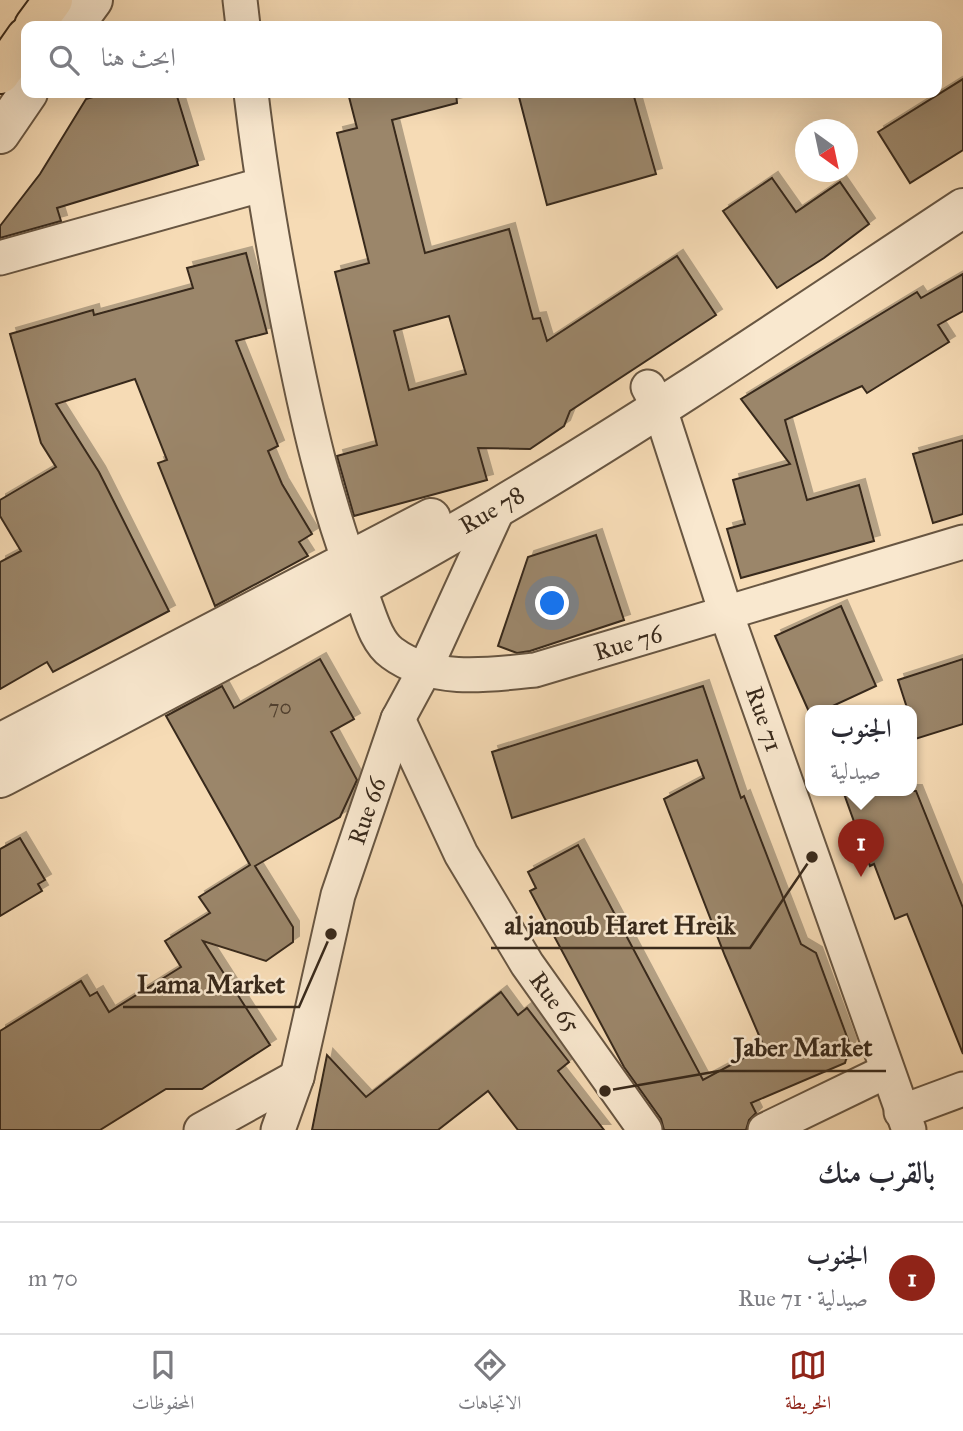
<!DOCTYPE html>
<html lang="ar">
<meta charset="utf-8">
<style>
body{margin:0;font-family:"IM FELL Great Primer",Amiri,serif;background:#f7f7f7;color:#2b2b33;direction:rtl}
.compass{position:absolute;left:795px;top:119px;width:63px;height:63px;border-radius:50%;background:#fff;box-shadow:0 7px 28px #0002;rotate:147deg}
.you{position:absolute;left:553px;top:604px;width:24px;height:24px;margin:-18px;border:5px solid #fff;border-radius:50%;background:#1a73e8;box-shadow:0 0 0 10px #1a73e833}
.badge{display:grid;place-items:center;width:46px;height:46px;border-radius:50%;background:#8f2418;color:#fff;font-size:23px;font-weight:700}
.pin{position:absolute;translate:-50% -58px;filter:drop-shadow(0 2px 4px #0008)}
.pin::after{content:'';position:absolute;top:37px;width:24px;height:21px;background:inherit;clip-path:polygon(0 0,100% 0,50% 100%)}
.popup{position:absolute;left:805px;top:705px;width:112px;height:91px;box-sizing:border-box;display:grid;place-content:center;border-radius:14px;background:#fff;filter:drop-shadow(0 2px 5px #0005);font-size:23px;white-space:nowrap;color:#7c7c81}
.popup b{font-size:26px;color:#2b2b33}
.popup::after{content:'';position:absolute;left:50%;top:100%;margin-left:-14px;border:14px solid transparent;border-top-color:#fff}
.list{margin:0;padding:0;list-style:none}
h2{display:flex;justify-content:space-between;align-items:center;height:91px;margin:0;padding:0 28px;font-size:30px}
h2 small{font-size:23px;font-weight:400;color:#7c7c81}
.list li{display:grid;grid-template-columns:46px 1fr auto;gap:21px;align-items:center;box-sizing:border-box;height:112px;padding:0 28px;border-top:2px solid #e1e1e2}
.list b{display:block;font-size:26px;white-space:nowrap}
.list p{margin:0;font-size:23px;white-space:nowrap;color:#7c7c81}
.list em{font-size:23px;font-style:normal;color:#7c7c81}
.icon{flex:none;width:38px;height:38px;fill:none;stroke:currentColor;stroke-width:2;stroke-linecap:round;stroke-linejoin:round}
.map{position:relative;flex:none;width:963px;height:1130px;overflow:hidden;direction:ltr}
.search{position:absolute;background:#fff;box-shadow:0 7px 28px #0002;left:21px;right:21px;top:21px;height:77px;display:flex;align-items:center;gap:18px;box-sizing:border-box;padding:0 24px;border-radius:14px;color:#7c7c81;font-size:26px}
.sheet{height:203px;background:#fff}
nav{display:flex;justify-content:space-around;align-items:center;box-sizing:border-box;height:98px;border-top:2px solid #e1e1e2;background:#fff;font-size:19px;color:#7c7c81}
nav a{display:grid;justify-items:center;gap:4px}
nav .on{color:#8f2418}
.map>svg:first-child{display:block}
</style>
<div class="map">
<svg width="963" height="1130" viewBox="0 0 963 1130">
<defs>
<filter id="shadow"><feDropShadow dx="6" dy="-6" stdDeviation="0" flood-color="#0004"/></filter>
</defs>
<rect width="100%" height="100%" fill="#f6dbb5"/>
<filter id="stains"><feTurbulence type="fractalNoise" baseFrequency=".00286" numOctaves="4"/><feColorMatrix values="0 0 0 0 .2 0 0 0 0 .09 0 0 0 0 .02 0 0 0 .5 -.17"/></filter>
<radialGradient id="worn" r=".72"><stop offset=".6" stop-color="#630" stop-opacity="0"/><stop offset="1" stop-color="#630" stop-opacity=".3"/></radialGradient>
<g fill="#9b866b" stroke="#38291b" stroke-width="2" fill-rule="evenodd" filter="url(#shadow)">
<polygon points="963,79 963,150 910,183 878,132"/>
<polygon points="107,93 176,93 198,165 57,208 61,221 0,238 0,226 40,174 86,99"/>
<path d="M 348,93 L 456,93 L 457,103 L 392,120 L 425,253 L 509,229 L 533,319 L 540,318 L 547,341 L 677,256 L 716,315 L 570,411 L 564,426 L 530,449 L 478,448 L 487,480 L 354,516 L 337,456 L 377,445 L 335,272 L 369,263 L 337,133 L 357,128 ZM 449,316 L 466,374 L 409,390 L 394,331 Z"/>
<polygon points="518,93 633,93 656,174 547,205"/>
<polygon points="772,178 796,212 840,182 869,224 824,258 777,288 723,211"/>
<polygon points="246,253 267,333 236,341 278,446 268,451 282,484 312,534 299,542 308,556 215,606 158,463 167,460 135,379 56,404 99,472 169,611 53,672 47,662 0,689 0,562 21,551 0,516 0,500 56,467 41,443 10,334 93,310 94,315 193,288 187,268"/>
<polygon points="963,274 963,311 938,325 949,342 867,393 862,386 785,420 807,500 859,485 874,541 741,578 727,529 745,524 733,480 790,464 741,399 917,292 921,298"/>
<polygon points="963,440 963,514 933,523 913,454"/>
<polygon points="596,535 624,620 530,651 517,653 498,646 528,557"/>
<polygon points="841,606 876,686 822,711 810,711 810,714 775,636"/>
<polygon points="320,659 354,719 331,732 357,780 340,817 255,866 293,927 293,942 266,961 203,941 270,1045 202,1089 166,1089 100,1130 0,1130 0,1031 81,981 90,996 97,992 109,1012 181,967 165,941 210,913 199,897 250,865 166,716 222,686 234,708"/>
<polygon points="963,659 963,724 912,740 912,711 908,711 898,680"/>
<polygon points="703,686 741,798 744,796 801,944 816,953 850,1045 845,1063 751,1103 756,1113 749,1120 746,1130 664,1130 661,1119 624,1067 530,891 536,888 528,872 578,845 703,1080 764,1047 725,956 664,799 704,778 697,760 512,818 492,752"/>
<polygon points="843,791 916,791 963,908 963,1054 907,914 895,919 874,864 870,866"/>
<polygon points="20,838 45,880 38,884 42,891 0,916 0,849"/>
<polygon points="501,992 518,1015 527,1008 569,1062 558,1071 604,1130 518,1130 488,1091 438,1130 312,1130 327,1055 366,1097"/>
</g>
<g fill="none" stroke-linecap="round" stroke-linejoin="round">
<g stroke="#685642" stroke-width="37">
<g id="minor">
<polyline points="240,0 243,26"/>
<path d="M 251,93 C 260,170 273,246 288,322 C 306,414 326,505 361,593 C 369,612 375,641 392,653 C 432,683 489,675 535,670 L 963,542"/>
<polyline points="0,258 261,185"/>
<polyline points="648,387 660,409 726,613 909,1130"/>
<polyline points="398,719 461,854 527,964 645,1130"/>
<polyline points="901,1112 963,1089"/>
<polyline points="201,1130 297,1077"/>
<polyline points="278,1130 297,1077 338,895 398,719 424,671 499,507"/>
<polyline points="765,1130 887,1071"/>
</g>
</g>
<g stroke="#685642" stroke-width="42">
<g id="tertiary">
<polyline points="74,26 93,0"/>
<polyline points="0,134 28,93"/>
<polyline points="0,743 431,518"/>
<path d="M 0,778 C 168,690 336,603 499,507 C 658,413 810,309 963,208"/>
</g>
</g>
<g stroke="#38291b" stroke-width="42">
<g id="trunk">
<polyline points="34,26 53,0"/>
<polyline points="0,74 26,37"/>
</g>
</g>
<use href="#minor" stroke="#f9e8cf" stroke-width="33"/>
<use href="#tertiary" stroke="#f9e8cf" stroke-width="38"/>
<use href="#trunk" stroke="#f6dbb5" stroke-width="38"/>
</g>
<g text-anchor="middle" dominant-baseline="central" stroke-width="5" stroke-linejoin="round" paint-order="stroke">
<g font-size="21" fill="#51402f">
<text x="280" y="707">70</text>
</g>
<g font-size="24" fill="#38291b" stroke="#f9e8cf">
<text transform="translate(492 510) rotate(-30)">Rue 78</text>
<text transform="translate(628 643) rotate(-17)">Rue 76</text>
<text transform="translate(764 719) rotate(71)">Rue 71</text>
<text transform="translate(367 811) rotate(-71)">Rue 66</text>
<text transform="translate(555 1002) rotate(54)">Rue 65</text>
</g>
</g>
<path fill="none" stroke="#38291b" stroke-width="2.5" d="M812 857L750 948H491M331 934L299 1007H123M605 1091L719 1071H886"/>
<g fill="#38291b" stroke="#f9e8cf" stroke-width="2.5">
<circle cx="812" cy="857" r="7"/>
<circle cx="331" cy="934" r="7"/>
<circle cx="605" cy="1091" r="7"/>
</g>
<g font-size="26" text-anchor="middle" font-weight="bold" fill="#38291b" stroke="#f9e8cf" stroke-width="5" stroke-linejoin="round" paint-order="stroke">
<text x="620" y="934">al janoub Haret Hreik</text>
<text x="211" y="993">Lama Market</text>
<text x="803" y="1056">Jaber Market</text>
</g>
<rect width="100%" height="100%" filter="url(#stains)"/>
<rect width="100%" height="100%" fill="url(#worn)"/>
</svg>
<svg class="compass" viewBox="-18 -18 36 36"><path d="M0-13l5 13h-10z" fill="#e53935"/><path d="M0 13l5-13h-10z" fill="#7c7c81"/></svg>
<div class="you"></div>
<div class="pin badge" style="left:861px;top:877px">1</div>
<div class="popup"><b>الجنوب</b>صيدلية</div>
<div class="search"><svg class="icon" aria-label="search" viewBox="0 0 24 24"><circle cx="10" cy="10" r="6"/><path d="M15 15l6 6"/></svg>ابحث هنا</div>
</div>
<section class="sheet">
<h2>بالقرب منك<small></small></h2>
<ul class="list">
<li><span class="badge">1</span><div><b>الجنوب</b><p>صيدلية · Rue 71</p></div><em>70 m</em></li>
</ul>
</section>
<nav>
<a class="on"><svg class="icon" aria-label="map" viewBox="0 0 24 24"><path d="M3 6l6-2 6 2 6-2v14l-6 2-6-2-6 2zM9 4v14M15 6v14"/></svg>الخريطة</a>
<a><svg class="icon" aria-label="directions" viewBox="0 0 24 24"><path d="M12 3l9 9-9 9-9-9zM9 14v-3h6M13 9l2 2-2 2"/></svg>الاتجاهات</a>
<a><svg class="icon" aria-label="saved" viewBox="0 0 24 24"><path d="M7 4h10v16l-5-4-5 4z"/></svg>المحفوظات</a>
</nav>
